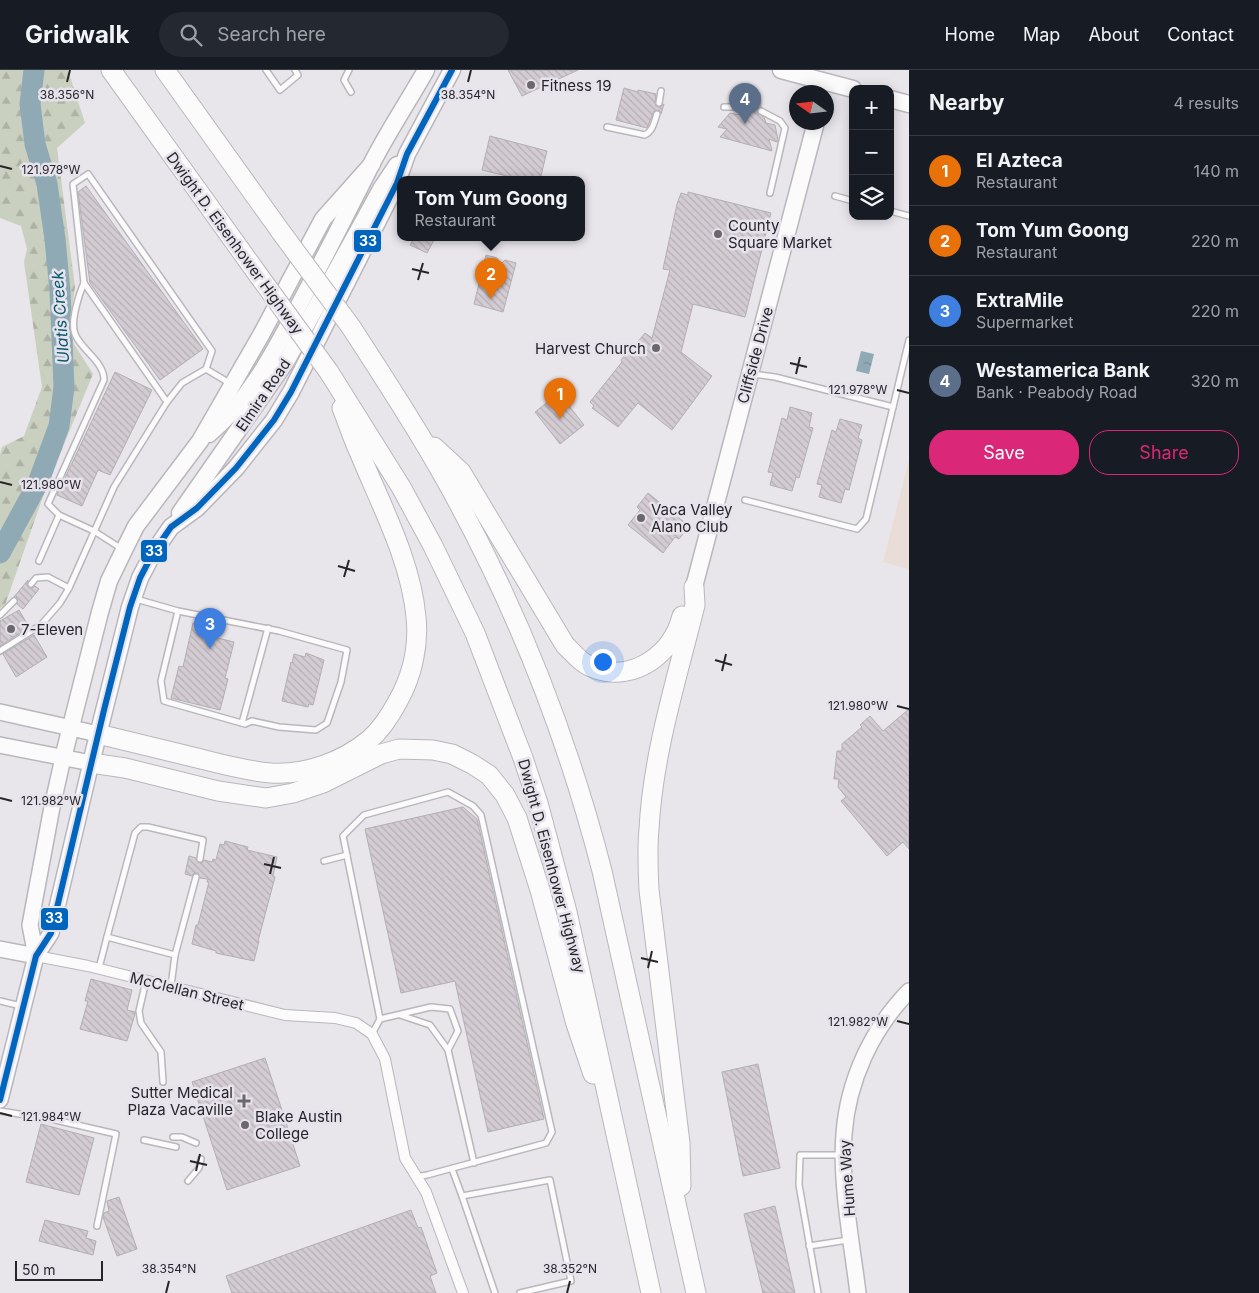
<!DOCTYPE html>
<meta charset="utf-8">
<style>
body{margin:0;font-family:Inter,sans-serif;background:#242831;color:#f1f3f6}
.controls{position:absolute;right:15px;top:15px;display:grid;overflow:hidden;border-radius:10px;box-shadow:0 2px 12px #0003}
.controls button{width:45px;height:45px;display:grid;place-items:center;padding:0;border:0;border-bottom:1px solid #363941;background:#171b24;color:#f1f3f6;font:25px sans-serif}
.compass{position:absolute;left:789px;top:15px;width:45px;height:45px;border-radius:50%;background:#171b24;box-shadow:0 2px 12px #0003;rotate:284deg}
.scale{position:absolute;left:15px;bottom:12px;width:88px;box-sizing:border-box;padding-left:5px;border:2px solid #272529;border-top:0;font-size:14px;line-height:18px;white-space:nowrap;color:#272529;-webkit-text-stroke:4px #e7e3ed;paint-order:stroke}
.you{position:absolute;left:602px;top:591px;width:18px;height:18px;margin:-12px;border:4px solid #fff;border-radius:50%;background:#1a73e8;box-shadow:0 0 0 8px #1a73e833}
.badge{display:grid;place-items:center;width:32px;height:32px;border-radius:50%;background:#db2777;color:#fff;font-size:16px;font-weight:700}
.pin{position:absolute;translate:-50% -41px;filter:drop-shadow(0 1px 2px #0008)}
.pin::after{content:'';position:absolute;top:26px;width:18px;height:15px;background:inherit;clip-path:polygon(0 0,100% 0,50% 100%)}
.popup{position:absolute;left:397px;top:106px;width:188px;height:65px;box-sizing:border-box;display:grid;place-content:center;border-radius:10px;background:#171b24;filter:drop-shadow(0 1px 4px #0005);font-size:16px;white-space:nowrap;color:#9ea1a6}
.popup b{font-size:19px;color:#f1f3f6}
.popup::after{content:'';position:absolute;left:50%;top:100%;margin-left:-10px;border:10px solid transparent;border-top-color:#171b24}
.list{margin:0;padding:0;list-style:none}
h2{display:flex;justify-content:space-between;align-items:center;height:65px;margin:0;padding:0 20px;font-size:21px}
h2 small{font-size:16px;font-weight:400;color:#9ea1a6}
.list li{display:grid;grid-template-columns:32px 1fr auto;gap:15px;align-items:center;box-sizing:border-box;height:70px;padding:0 20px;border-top:1px solid #363941}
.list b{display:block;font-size:19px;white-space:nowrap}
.list p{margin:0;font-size:16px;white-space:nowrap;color:#9ea1a6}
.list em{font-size:16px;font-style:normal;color:#9ea1a6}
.actions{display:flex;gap:10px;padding:15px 20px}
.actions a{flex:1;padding:11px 0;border:1px solid #db2777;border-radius:20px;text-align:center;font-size:18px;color:#db2777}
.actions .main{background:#db2777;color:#fff}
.icon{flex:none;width:28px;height:28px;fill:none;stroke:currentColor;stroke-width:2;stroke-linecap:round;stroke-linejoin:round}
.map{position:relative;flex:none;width:909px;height:1223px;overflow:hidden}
header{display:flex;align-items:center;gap:30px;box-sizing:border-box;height:70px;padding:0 25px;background:#171b24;border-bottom:1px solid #363941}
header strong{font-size:24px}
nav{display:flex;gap:28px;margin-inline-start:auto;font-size:18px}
.search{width:350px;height:45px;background:#242831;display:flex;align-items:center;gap:12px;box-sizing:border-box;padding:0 18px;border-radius:28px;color:#9ea1a6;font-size:19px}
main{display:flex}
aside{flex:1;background:#171b24}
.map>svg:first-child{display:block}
</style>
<header>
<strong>Gridwalk</strong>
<div class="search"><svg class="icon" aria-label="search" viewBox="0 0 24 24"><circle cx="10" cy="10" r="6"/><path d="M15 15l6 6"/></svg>Search here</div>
<nav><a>Home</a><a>Map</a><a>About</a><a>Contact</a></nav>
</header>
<main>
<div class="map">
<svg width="909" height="1223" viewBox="0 0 909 1223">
<defs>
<pattern id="forest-firs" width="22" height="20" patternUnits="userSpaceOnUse" patternTransform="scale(1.25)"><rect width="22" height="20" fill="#cad0c0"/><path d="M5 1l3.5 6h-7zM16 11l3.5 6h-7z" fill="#aeb2a5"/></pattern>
<pattern id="water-ripples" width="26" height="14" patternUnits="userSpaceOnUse" patternTransform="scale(1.25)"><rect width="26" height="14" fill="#90aab5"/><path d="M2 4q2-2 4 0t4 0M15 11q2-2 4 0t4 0" fill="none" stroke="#768a93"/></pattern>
<pattern id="building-back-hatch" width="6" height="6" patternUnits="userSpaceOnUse" patternTransform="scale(1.25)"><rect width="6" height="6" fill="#d4ccd3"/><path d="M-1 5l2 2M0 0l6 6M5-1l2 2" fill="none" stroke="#b6afb5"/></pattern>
</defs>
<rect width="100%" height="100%" fill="#e8e5eb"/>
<polygon fill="#e9ded7" points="909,389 909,499 883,492"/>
<polygon fill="url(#forest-firs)" points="0,0 68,0 85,53 57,78 75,217 69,258 74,274 93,304 46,418 5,535 0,538 0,384 2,377 24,366 42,317 24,192 27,179 21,156 0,148"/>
<polygon fill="url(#water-ripples)" points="861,281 874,284 869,304 856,301"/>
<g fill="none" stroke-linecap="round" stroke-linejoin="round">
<polyline stroke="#90aab5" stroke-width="21" points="0,483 38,413 59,356 64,317 60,221 55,169 47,114 35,74 30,34 34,0"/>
</g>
<g fill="url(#building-back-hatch)" stroke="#b2afb2">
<polygon points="508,0 578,0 522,26"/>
<polygon points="624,18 638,22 638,20 656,24 655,33 656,36 660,37 664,34 661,44 659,40 654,41 647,58 616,50"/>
<polygon points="760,23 761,37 757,39 757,43 764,47 766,53 775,55 778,70 777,72 769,69 772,81 720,67 727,59 718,57 730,43 740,45 743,41 750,40 751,37 750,34"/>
<polygon points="490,66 547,81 540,110 523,110 482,100"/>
<polygon points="86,116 203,279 160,310 90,213 78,122"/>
<polygon points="688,122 771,143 745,247 693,234 681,282 712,306 672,360 638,333 618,357 592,338 594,336 590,332 622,292 621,290 634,274 635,275 645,263 652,268 670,200 663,199 677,134 681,123 688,125"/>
<polygon points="414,168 435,168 427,183 410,175"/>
<polygon points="486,185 497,188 501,194 505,190 516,193 503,242 474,234"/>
<polygon points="115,302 152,320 110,405 98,400 82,436 57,425"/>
<polygon points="559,323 584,355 560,374 535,342"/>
<polygon points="790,337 812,343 809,357 813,358 799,408 796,407 792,421 770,415 773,403 768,402 782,348 787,350"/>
<polygon points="840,349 862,355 858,368 862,370 849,420 845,419 841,433 819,427 822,415 817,414 832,360 836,362"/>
<polygon points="648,423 689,456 679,469 675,467 663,483 628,455 640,440 637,437"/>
<polygon points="28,510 27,515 29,518 32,518 35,516 39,519 23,539 17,534 17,528 14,527"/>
<polygon points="19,540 29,557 0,576 0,551"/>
<polygon points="193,553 207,557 205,565 234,572 225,608 228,609 220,640 171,628 179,596 183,597"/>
<polygon points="34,565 47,587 16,607 3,584"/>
<polygon points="306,583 324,590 313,635 309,634 308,637 282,631 291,592 292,593 294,584 305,587"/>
<polygon points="909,639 909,779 903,772 887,786 841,731 846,727 838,717 839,709 834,709 837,681 842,681 842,674 862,657 860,655 870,646 883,661"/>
<polygon points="463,737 477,749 544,1049 488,1062 455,911 401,923 365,759"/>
<polygon points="225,771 248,777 247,780 277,787 273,806 275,807 258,871 259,871 254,891 216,883 216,881 192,874 196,855 198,855 209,812 207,812 208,809 200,808 198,803 194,803 192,806 185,804 189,786 196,788 199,793 202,793 204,790 212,792 213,789 216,790 220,774 224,775"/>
<polygon points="91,909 132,920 127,940 135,942 135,944 127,971 80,959 88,931 85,931"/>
<polygon points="265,988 300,1096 227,1120 192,1012"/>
<polygon points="758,994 780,1098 743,1106 722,1002"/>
<polygon points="41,1054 94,1068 79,1125 26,1112"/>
<polygon points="119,1127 137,1179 117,1186 103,1147 104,1143 109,1141 107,1131"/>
<polygon points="775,1136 795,1223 763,1223 744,1144"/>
<polygon points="411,1140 418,1158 421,1157 437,1203 430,1206 436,1223 232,1223 226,1206"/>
<polygon points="45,1150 88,1161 86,1168 96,1171 93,1185 39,1171"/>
</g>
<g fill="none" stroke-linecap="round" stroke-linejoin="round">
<g stroke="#b9b7bc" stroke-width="8">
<g id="lane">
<polyline points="266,0 280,20 298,5 295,0"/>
<polyline points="349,0 344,10 351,22"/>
<polyline points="659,33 661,21"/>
<polyline points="724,37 747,37"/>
<polyline points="761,41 780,51 785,58 770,123"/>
<path d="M 607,57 L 645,65 C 653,61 654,52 657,44"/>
<polyline points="835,126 853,131"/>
<polyline points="890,141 909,146"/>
<path d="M 84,213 C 79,224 70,252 75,264 C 81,280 104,291 104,310 L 48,434 L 59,445 L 94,461 L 122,479"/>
<polyline points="753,304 775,307 893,337 909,270"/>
<polyline points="167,332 84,213 73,114 88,104 212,281 206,299"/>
<polyline points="745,430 857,459 866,449 893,337"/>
<polyline points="39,491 59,445"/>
<polyline points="31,514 36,508 48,507 69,518"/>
<polyline points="136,529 178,541 161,611 164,631 245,654 252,651 279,657 316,660 327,653 341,612 347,580 279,561 178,541"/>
<polyline points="0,545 14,531"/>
<polyline points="0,581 41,555 60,533 69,518 114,417 167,332 182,313 206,299 231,314"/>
<polyline points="242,653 268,558"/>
<polyline points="324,791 347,785"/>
<polyline points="196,807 175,885 107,867 135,763 141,757 148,757 203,770 200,789"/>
<polyline points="99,898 107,867"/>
<polyline points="146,911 139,941 141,953 161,982 163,1012"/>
<polyline points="171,916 175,885"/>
<polyline points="0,931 21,936"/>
<polyline points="400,945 430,955 448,980"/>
<polyline points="380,949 431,937 450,939 458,961 448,980 474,1093"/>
<polyline points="372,964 380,949 343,766 364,745 448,722 473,736 481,745 552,1062 546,1073 427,1105 416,1107"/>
<polyline points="0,1041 51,1049 116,1064 97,1156"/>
<polyline points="173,1067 182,1067 196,1073"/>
<polyline points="144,1070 176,1077"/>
<polyline points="452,1099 462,1126"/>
<polyline points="188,1111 199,1098 201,1089"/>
<polyline points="809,1176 848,1170"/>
<polyline points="495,1223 462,1126 550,1110 571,1211 520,1223"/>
<polyline points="818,1223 799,1115 800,1085 843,1085"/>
</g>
</g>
<g stroke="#b9b7bc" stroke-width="12">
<polyline id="street" points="36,886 88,896 285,945 335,948 356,953 372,964 385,989 405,1088 426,1122 463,1223"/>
</g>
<g stroke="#b9b7bc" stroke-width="18">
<g id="secondary">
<polyline points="0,642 98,664"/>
<polyline points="0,675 91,693 51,863 36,886 0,1030"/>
<polyline points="0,879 36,886"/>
<polyline points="36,886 30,855 52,737 63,688"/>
<path d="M 858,1223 C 852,1174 840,1113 844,1064 C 848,1010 872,959 909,921"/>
</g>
</g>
<g stroke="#b9b7bc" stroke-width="19">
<g id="primary">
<polyline points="781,0 853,19"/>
<polyline points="890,29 909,34"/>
<path d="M 209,364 C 249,331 274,282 298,237 C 323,190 347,143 371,95 C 387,63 408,32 426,0"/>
<polyline points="180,443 287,290 381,119 397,95"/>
<polyline points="694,517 816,52"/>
<polyline points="63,688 100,542 109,511 124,480 136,456 200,371 261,265 323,149 372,94"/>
<polyline points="91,693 130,537 140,508 153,483 171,457 197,438 236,398 274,350 291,322 397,113 407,84 452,0"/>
</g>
</g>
<g stroke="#b9b7bc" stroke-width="21">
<g id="highway">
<polyline points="111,0 259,206"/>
<polyline points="165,0 281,162"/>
<path d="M 351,257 C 384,308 418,359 447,412 C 515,534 567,665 602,801 L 696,1223"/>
<polyline points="329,302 401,417 433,476 475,563 523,688 538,733 567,842 651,1223"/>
<path d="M 434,377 L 461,402 L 565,575 C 574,584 583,595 596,599 C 635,612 673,583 682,546"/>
<path d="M 98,664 C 131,672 164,680 197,688 C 221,694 246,701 271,703 C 306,705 342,692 369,670 C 382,659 390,646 398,631 C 412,606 419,576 416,547 C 411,491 381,435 360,384 C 353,369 348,353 342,338"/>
<polyline points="91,693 125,698 218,721 266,728 293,723 323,713 381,684 399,679 433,680 452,684 472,694 489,705 505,725 517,748 540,820 576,954 593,1004"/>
<path d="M 681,1116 L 680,1073 L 649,820 C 648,799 647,779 649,759 C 653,683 677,608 695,535 L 694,517"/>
</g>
</g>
<use href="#lane" stroke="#fcfbfc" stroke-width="5"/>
<use href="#street" stroke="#fcfbfc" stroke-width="10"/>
<use href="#secondary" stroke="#fcfbfc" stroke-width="15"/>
<use href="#primary" stroke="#fcfbfc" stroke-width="16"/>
<use href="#highway" stroke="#fcfbfc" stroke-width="19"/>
<g stroke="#b9b7bc" stroke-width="21" stroke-linecap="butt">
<g id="highway-bridge">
<polyline points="281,162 351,257"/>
<polyline points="259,206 329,302"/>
</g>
</g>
<use href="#highway-bridge" stroke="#fcfbfc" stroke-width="19"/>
<g stroke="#e7e3ed" stroke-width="10">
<polyline id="bus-1" points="0,1030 36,886 51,863 104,640 130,537 140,508 153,483 171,457 197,438 236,398 274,350 291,322 397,113 407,84 452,0"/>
</g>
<use href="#bus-1" stroke="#0065bd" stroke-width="6"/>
</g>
<path fill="none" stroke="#272529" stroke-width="2" d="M 67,12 L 70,0M 468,12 L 471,0M 0,96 L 12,99M 412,199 L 429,203M 418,210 L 423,193M 790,293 L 807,297M 796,304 L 800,287M 897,320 L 909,323M 0,412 L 12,415M 338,496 L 355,501M 344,507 L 349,490M 715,590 L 732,595M 722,601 L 726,584M 897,636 L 909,639M 0,728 L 12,731M 264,794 L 281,798M 270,804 L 274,787M 641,888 L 658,892M 648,898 L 652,881M 897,951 L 909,954M 0,1043 L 12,1046M 190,1091 L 207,1095M 196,1101 L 200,1084M 166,1223 L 169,1211M 567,1223 L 570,1211"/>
<g fill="#6b686d" stroke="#e7e3ed" stroke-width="2">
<circle cx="531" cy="15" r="5"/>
<circle cx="718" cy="164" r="5"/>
<circle cx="656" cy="278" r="5"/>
<circle cx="641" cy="448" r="5"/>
<circle cx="11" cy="559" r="5"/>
<path d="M241.5 1023.5h5v5h5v5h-5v5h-5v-5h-5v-5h5z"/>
<circle cx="245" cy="1055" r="5"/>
</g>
<g text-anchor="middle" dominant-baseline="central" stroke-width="5" stroke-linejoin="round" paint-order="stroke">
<g font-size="15" fill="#272529" stroke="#e7e3ed" text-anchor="start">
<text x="541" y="15">Fitness 19</text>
<text x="728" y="155">County<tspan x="728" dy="17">Square Market</tspan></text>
<text x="646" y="278" text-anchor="end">Harvest Church</text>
<text x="651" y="439">Vaca Valley<tspan x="651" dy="17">Alano Club</tspan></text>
<text x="21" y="559">7-Eleven</text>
<text x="233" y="1022" text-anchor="end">Sutter Medical<tspan x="233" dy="17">Plaza Vacaville</tspan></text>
<text x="255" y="1046">Blake Austin<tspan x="255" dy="17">College</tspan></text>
</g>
<g font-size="15" fill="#272529" stroke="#e7e3ed">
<text transform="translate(235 173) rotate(54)">Dwight D. Eisenhower Highway</text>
<text transform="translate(755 285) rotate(-75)">Cliffside Drive</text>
<text transform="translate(263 325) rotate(-56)">Elmira Road</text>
<text transform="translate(552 796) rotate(75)">Dwight D. Eisenhower Highway</text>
<text transform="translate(187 921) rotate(14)">McClellan Street</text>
<text transform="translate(847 1108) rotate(-94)">Hume Way</text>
</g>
<g font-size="16" font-style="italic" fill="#07596e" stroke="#e7e3ed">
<text transform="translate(60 247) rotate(-94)">Ulatis Creek</text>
</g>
</g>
<g font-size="12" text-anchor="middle" fill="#272529" stroke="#e7e3ed" stroke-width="5" stroke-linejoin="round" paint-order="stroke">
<text x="67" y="29">38.356°N</text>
<text x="468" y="29">38.354°N</text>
<text x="51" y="104">121.978°W</text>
<text x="858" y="324">121.978°W</text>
<text x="51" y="419">121.980°W</text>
<text x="858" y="640">121.980°W</text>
<text x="51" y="735">121.982°W</text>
<text x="858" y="956">121.982°W</text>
<text x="51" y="1051">121.984°W</text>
<text x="169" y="1203">38.354°N</text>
<text x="570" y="1203">38.352°N</text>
</g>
<g stroke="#e7e3ed" stroke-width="2">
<rect x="353" y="159" width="29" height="24" rx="5" fill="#0065bd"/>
<rect x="140" y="469" width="28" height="24" rx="5" fill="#0065bd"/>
<rect x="40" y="837" width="29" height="24" rx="5" fill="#0065bd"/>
</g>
<g font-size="14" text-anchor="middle" font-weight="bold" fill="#fff">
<text x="368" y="176">33</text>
<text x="154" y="486">33</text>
<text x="54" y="853">33</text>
</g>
</svg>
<div class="controls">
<button>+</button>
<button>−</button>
<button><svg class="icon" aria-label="layers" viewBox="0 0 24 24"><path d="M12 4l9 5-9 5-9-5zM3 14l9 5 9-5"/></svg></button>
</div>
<svg class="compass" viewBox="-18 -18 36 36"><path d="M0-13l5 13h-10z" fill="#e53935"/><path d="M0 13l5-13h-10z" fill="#9ea1a6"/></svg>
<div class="scale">50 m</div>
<div class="you"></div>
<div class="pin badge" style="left:560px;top:349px;background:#e8710a">1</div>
<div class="pin badge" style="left:491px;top:229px;background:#e8710a">2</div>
<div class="popup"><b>Tom Yum Goong</b>Restaurant</div>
<div class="pin badge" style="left:210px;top:579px;background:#3f7fe0">3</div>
<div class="pin badge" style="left:745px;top:54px;background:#5c6f8a">4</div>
</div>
<aside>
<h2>Nearby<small>4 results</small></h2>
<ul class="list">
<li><span class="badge" style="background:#e8710a">1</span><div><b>El Azteca</b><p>Restaurant</p></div><em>140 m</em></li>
<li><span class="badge" style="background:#e8710a">2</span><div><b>Tom Yum Goong</b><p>Restaurant</p></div><em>220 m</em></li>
<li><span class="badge" style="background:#3f7fe0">3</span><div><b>ExtraMile</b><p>Supermarket</p></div><em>220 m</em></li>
<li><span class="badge" style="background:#5c6f8a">4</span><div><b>Westamerica Bank</b><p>Bank · Peabody Road</p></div><em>320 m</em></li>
</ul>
<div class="actions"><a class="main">Save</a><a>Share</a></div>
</aside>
</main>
